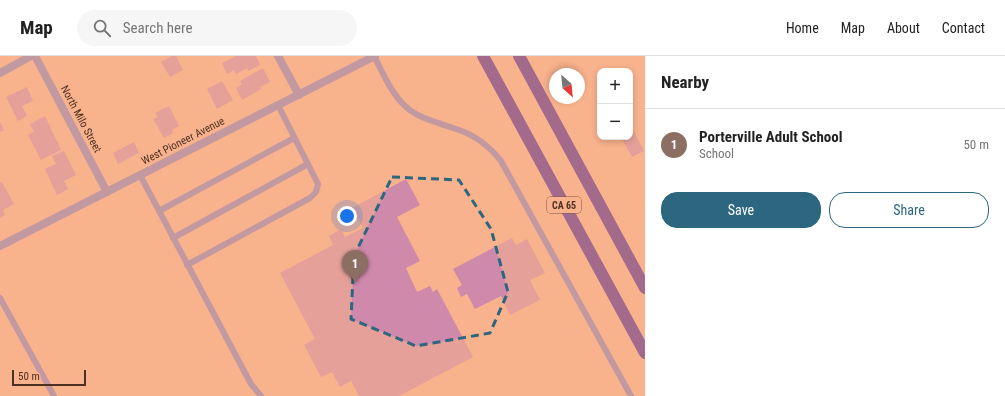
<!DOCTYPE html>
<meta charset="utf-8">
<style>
body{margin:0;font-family:"Roboto Condensed",sans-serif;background:#f6f6f6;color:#222}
.controls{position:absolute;right:12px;top:12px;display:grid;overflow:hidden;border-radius:8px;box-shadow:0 2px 6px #0003}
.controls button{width:36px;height:36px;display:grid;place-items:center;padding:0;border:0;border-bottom:1px solid #e0e0e0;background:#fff;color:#222;font:20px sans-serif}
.compass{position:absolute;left:549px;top:12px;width:36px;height:36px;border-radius:50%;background:#fff;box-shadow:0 2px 6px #0003;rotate:153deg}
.scale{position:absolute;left:12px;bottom:10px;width:74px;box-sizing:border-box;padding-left:4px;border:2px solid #4c3021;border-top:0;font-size:11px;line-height:14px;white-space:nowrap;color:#4c3021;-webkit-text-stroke:3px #f8b28d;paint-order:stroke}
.you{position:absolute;left:347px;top:160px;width:14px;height:14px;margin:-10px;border:3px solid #fff;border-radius:50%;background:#1a73e8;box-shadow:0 0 0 6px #1a73e833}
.badge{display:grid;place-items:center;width:26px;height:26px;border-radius:50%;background:#2c677f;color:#fff;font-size:13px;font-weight:700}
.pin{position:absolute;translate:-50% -33px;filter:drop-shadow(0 1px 2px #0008)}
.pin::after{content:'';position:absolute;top:21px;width:14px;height:12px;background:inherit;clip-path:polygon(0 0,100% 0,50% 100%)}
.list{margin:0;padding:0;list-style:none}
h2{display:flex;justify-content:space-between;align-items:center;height:52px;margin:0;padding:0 16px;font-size:17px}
h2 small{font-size:13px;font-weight:400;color:#767676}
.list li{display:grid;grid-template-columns:26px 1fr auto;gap:12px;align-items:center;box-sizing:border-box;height:72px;padding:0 16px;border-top:1px solid #e0e0e0}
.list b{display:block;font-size:15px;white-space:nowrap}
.list p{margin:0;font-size:13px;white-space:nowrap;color:#767676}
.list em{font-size:13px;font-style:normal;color:#767676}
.actions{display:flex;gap:8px;padding:12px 16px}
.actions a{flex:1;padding:9px 0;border:1px solid #2c677f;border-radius:16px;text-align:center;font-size:14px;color:#2c677f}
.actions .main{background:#2c677f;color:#fff}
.icon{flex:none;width:22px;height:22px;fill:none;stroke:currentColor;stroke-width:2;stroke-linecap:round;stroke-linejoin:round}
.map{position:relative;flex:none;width:645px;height:340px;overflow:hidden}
header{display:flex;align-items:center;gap:24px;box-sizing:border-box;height:56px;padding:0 20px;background:#fff;border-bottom:1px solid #e0e0e0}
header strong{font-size:19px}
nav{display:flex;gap:22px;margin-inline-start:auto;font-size:14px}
.search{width:280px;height:36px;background:#f6f6f6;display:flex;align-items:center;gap:10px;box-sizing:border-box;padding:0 14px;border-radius:22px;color:#767676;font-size:15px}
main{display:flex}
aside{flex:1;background:#fff}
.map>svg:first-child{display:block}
</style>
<header>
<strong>Map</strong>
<div class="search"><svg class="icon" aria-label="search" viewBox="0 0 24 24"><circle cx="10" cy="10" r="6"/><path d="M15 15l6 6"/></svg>Search here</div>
<nav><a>Home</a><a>Map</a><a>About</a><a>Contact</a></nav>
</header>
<main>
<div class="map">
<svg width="645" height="340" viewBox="0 0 645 340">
<rect width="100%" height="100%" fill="#f8b28d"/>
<g fill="#cf89ab">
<polygon points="172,0 176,0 183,14 170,21 161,6"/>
<polygon points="236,0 256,0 260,9 248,15 247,12 236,18 234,14 227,18 222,7"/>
<polygon points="263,12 270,26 260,31 261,33 242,44 236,32 242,28 240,25"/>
<polygon points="222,25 233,44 217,53 207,33"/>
<polygon points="27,31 33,45 22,50 27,60 18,65 6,41"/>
<polygon points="169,50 179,70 172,74 173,77 164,82 153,63 158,61 155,57"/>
<polygon points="45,60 61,94 41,104 28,79 34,76 30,68"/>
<polygon points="0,66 4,74 0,76"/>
<polygon points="630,68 644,95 632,101 621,81 630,81"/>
<polygon points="134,86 139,97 118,108 113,97"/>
<polygon points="64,95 76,119 64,125 68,133 57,139 45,113 56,108 52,100"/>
<polygon points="406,123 420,149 397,161 420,205 406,212 417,236 430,230 433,236 437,233 473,301 399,340 359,340 351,325 340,331 332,316 321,321 304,289 315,283 280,217 333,189 329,180 341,173 345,181 363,172 352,152"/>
<polygon points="2,126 14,148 3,154 5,159 0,162 0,127"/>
<polygon points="512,182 516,189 527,183 545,217 530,224 540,244 510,259 501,240 475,253 467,238 461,241 457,232 462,229 453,213"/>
</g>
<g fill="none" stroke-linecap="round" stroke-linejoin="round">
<g stroke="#8078ba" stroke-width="6">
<path d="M 374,0 C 383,17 391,37 405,50 C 420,64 441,67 459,74 C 476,80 490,91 501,105 L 631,340"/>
<polyline points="140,119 251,328 261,340"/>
<polyline points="159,155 294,82"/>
<polyline points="173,182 308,108"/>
<polyline points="187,209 310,142 316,136 318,128 278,49"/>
<polyline points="0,242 54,340"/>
</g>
<g stroke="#8078ba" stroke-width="8">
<polyline points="35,0 107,136"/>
<polyline points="278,0 299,39"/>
<polyline points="0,17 31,0"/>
<polyline points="0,190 375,0"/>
</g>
<g stroke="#3d138c" stroke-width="12">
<polyline points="483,0 645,297"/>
<polyline points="519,0 645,232"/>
</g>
</g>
<path d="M0 0H645V340H0ZM 392,121 L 459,124 L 491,173 L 508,236 L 490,277 L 416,290 L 351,263 L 354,200 Z" fill="#f8b28d" fill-opacity=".55" fill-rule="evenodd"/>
<path fill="none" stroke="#2c677f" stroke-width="3" stroke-dasharray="8 5" stroke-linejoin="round" d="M 392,121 L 459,124 L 491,173 L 508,236 L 490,277 L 416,290 L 351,263 L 354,200 Z"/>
<g text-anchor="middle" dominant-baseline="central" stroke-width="3" stroke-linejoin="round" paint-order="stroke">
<rect fill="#f8b28d" stroke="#805741" stroke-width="1" x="547" y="141" width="34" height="16" rx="3"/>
<g font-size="10" font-weight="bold" fill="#4c3021">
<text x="564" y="149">CA 65</text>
</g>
<g font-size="11" fill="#4c3021" stroke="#f8b28d">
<text transform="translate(81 63) rotate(62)">North Milo Street</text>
<text transform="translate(183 85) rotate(-27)">West Pioneer Avenue</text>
</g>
</g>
</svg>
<div class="controls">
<button>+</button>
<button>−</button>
</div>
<svg class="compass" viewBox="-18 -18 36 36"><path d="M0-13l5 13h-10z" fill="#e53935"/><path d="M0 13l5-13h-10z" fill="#767676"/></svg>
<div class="scale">50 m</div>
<div class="you"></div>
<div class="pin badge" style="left:355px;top:227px;background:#8d6e63">1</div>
</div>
<aside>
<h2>Nearby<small></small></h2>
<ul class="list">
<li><span class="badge" style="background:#8d6e63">1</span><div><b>Porterville Adult School</b><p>School</p></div><em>50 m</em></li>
</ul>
<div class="actions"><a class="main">Save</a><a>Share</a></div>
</aside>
</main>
